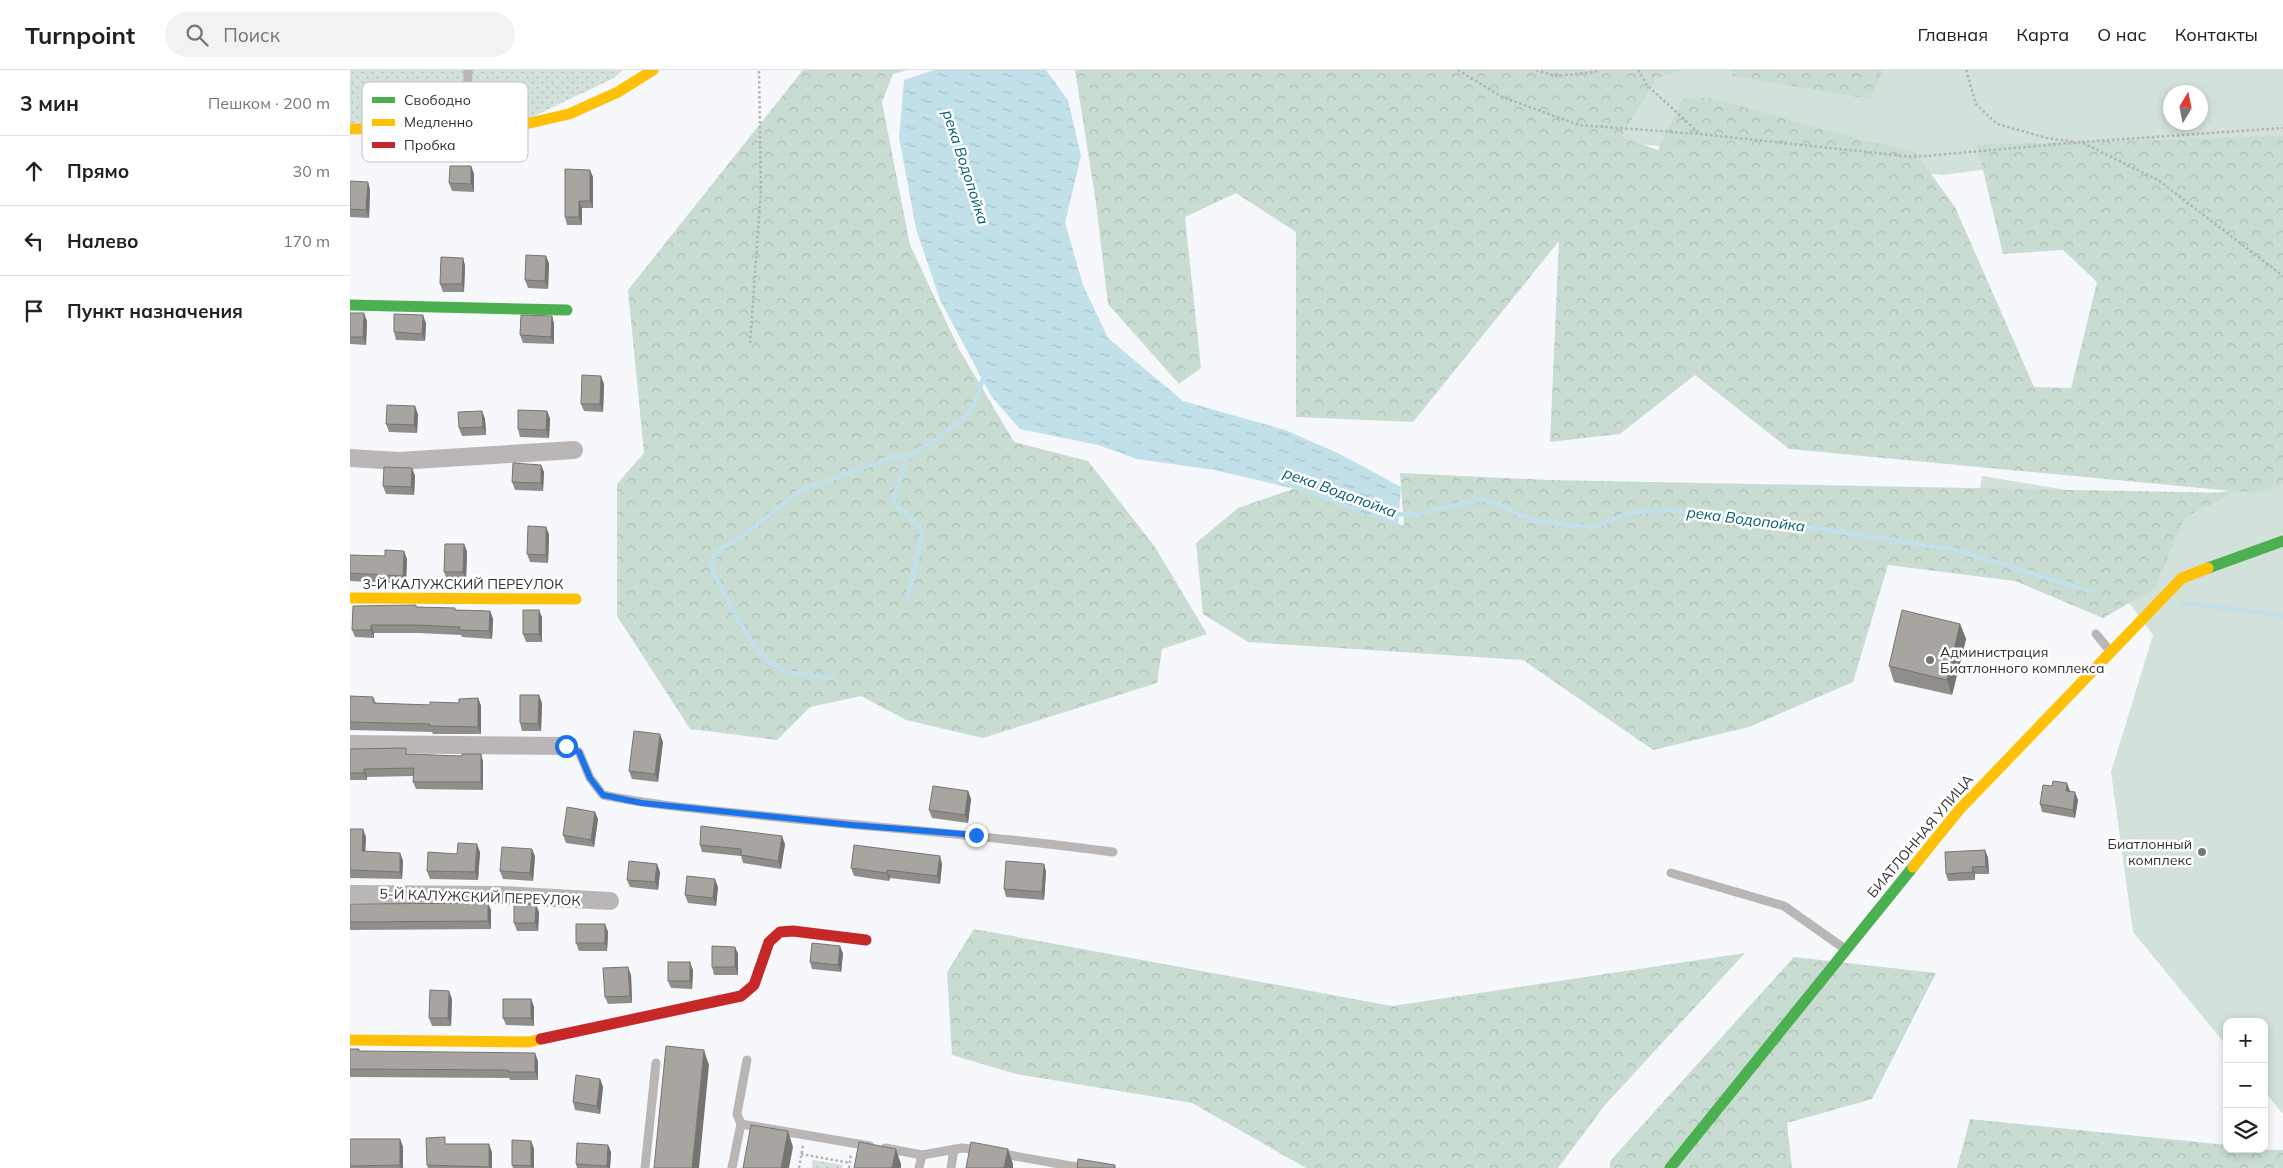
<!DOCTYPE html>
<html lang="ru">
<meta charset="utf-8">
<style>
body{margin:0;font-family:Mulish,sans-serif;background:#f2f2f2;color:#202124}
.controls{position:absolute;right:15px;bottom:15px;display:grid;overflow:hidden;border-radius:10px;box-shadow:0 2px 8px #0003}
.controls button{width:45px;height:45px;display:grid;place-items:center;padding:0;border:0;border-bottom:1px solid #e0e0e0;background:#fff;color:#202124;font:25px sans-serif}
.compass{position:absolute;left:1813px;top:15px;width:45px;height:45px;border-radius:50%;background:#fff;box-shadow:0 2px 8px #0003;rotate:10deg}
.stop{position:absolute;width:15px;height:15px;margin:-11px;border:4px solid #1a73e8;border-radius:50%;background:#fff}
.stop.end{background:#1a73e8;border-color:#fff;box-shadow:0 1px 5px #0008}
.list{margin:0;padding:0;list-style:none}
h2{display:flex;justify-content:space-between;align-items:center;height:65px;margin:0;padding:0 20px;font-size:21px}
h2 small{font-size:16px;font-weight:400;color:#757577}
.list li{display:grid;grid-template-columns:32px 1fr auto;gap:15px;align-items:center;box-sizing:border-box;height:70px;padding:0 20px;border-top:1px solid #e0e0e0}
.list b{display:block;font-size:19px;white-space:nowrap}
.list em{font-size:16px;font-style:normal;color:#757577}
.icon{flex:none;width:28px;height:28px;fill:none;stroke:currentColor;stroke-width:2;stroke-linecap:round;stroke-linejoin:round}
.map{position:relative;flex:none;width:1933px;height:1098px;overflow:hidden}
header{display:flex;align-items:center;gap:30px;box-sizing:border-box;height:70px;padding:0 25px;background:#fff;border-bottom:1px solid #e0e0e0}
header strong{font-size:24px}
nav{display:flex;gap:28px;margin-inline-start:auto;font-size:18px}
.search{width:350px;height:45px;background:#f2f2f2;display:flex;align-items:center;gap:12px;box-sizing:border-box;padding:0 18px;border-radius:28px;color:#757577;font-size:19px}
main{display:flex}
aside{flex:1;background:#fff}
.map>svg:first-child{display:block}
</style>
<header>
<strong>Turnpoint</strong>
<div class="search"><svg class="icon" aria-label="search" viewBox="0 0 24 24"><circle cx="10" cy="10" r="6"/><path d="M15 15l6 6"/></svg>Поиск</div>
<nav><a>Главная</a><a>Карта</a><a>О нас</a><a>Контакты</a></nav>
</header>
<main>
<aside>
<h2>3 мин<small>Пешком · 200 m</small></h2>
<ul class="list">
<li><svg class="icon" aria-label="ahead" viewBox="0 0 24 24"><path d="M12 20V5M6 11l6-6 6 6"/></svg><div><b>Прямо</b></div><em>30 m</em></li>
<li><svg class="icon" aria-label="left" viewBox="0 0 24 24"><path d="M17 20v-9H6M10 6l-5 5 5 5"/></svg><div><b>Налево</b></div><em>170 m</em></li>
<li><svg class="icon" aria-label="arrive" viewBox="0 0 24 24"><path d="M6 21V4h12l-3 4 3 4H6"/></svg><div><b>Пункт назначения</b></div></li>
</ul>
</aside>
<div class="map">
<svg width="1933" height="1098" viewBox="0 0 1933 1098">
<defs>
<pattern id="forest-crowns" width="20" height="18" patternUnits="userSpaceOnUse" patternTransform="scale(1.25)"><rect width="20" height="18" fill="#c9dcd2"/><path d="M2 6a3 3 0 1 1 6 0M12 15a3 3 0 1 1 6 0" fill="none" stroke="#adbdb5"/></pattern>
<pattern id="park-dots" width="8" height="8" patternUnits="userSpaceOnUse" patternTransform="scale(1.25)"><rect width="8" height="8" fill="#d2e1d9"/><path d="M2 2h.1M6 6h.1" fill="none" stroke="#b5c2bb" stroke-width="1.8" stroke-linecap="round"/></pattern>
<pattern id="water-ripples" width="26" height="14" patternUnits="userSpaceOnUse" patternTransform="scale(1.25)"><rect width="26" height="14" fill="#c2e0e9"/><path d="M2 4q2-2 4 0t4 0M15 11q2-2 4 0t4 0" fill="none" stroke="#a7c1c8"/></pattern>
</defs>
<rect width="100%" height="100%" fill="#f6f8fb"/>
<g fill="#d2e1d9" fill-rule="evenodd">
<path d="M 1074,0 L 1933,0 L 1933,224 L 1685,93 L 1593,105 L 1210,66 ZM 1820,22 L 1850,22 L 1850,52 L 1820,52 Z"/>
<polygon points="1933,404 1933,1044 1914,1021 1914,952 1877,952 1877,976 1783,862 1761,702 1803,565 1780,534 1617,499 1632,406 1820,437"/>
</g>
<g fill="url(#forest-crowns)">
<polygon points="453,0 558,0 543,4 532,32 560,175 609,279 664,372 738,391 805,477 857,564 812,579 807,613 633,668 556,650 511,626 460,637 427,670 340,659 267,546 267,414 294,383 278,220"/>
<polygon points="725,0 1331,0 1306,9 1271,67 1308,80 1333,29 1360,28 1509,69 1565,82 1605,137 1684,317 1721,318 1747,212 1713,180 1653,184 1627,75 1933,66 1933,414 1904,423 1439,379 1345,305 1270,364 1200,372 1209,171 1063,352 946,347 946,162 886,123 835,147 851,298 829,314 758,234 746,133"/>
<polygon points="1382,0 1533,0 1520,29 1383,6"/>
<polygon points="1050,403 1198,410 1884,423 1835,447 1804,519 1753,548 1665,511 1538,495 1503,612 1399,657 1303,680 1173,590 898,572 853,544 846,473 888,438 943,419 990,429 1054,456"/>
<polygon points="624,859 1042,936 1395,883 1255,1035 1208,1098 956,1098 842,1033 666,1004 602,985 597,902"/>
<polygon points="1444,887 1586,903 1522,1029 1437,1053 1442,1098 1260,1098 1260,1091"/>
<polygon points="1620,1049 1877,1075 1877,1079 1933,1080 1933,1098 1607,1098"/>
</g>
<g fill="url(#park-dots)">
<polygon points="0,0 273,0 264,8 176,50 0,53"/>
<polygon points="463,1090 493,1095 492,1098 462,1098"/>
</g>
<polygon fill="url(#water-ripples)" points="584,0 696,0 718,30 731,86 715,153 733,215 758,268 833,331 935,360 990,384 1051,417 1048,455 1020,447 941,418 864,400 787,389 748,375 670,359 641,326 590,230 566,159 549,67 554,10"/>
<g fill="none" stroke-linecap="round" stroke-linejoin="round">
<g stroke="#c2e0e9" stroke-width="4.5">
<polyline points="1044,444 1064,445 1130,429 1148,434 1181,450 1236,457 1245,457 1278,443 1320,440 1369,443 1606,480 1743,522"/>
<path d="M 558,526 L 572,466 C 569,448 550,444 543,430 L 558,386"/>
<polyline points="1833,533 1933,545"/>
<path d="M 482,608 C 467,606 450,606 436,601 C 399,588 383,533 363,503 L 362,497 L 365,483 L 392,466 L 451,420 L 541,388 L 556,387 L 561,384 L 587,370 L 614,347 L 623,338 L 635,303"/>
</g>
<g stroke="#b5b2b4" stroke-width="2.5" stroke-dasharray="2.5 2.5" stroke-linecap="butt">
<polyline points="1108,0 1152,27 1229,55 1350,64 1564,87 1731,72 1808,110 1933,206"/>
<polyline points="1186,0 1205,6 1245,2 1247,0"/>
<polyline points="1288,0 1297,15 1350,64"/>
<polyline points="1616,0 1626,34 1647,54 1697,68 1726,72"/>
<polyline points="1732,72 1933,58"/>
<polyline points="400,273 411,120 409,0"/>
<polyline points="451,1084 500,1093"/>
<polyline points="449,1098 453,1075"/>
<polyline points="499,1098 501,1084"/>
</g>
<g stroke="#bab6b6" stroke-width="9">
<polyline points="117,55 118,0"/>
<polyline points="1746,564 1760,581"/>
<path d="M 216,676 L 229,682 L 240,708 L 253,725 C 306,736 361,740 415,746 C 531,758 647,766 763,782"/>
<polyline points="1321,803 1434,836 1495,879"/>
<polyline points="391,1054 387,1044 397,990"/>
<polyline points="535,1078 572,1085 612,1078 631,1080"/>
<polyline points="648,1083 732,1098"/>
<polyline points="295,1098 306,993"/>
<polyline points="382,1098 391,1054 520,1076"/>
<polyline points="569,1098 572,1085"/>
<polyline points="601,1098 604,1079"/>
</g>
<g stroke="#bab6b6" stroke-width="18">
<polyline points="0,388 48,391 224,380"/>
<polyline points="0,674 216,676"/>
<polyline points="0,824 151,825 260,831"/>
</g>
<g stroke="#4caf50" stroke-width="11">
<polyline points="0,235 217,240"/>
<polyline points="1858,498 1933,471"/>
<polyline points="1320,1098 1563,797"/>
</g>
<g stroke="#ffc107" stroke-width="11">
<polyline points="0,59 171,55 219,44 268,22 303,0"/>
<polyline points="0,528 226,529"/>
<polyline points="1563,797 1609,740 1832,508 1858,498"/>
<polyline points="0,970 179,972 191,969"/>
</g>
<polyline stroke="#c62828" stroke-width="11" points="191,969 391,926 404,915 419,872 430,862 443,861 516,870"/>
</g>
<g fill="#908e8a">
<polygon points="121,96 124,104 124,122 102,121 99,113"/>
<polygon points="243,107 243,138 232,138 232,155 217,155 215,147"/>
<polygon points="0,111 20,119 19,148 0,147"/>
<polygon points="196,186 199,194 198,219 178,218 175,210"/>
<polygon points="113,188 115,196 114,222 93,222 90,214"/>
<polygon points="0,243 17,251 16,275 0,274"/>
<polygon points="202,246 204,254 204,274 173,273 170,265"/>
<polygon points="76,253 75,271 46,270 44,262"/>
<polygon points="254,314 253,342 234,341 231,334"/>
<polygon points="132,341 135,349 136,365 112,366 109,358"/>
<polygon points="197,341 200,349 199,368 170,367 168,359"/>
<polygon points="68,344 67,363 39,362 36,354"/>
<polygon points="191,395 194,402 193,421 165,420 162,412"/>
<polygon points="62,398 65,406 64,425 36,424 33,416"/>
<polygon points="199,464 198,493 180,492 177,484"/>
<polygon points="114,474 117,482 116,510 97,510 94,502"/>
<polygon points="0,485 57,489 56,514 0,511"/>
<polygon points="67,537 105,538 105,540 140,541 143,549 142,569 112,567 111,565 68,563 24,563 24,568 5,567 2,560"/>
<polygon points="192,547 192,572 176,572 173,564"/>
<polygon points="1610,554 1616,569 1602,625 1544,612 1539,596"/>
<polygon points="0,626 23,627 26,633 80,635 109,633 128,628 131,636 131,664 83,664 82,662 0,660"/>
<polygon points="192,633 191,661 172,661 170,653"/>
<polygon points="313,672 308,712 282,709 279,701"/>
<polygon points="0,679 58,684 112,686 131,684 133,692 133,720 66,719 63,712 63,706 17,707 17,710 0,710"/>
<polygon points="1702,716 1720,721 1728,730 1725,748 1692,742 1690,734"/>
<polygon points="618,721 621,729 618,753 582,748 579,740"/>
<polygon points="248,749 244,777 216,773 213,765"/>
<polygon points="0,759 16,767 15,781 50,783 53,791 52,809 0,808"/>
<polygon points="435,774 431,799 393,793 391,786 352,782 350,775"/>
<polygon points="1635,780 1638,788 1639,804 1625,804 1625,810 1598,811 1596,804"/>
<polygon points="130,782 128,810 80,809 77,801 107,784"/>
<polygon points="185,786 183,811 153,809 150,801"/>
<polygon points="592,794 590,814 540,808 539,811 504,806 501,798"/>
<polygon points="694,794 696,802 694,830 656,827 654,819"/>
<polygon points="310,802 308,820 280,817 277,810"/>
<polygon points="368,817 366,836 338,833 335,825"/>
<polygon points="0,834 141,840 141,859 0,860"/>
<polygon points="189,842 188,861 167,861 164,853"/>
<polygon points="255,854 258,862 257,881 229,881 226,873"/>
<polygon points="490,876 493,884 491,902 462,899 460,892"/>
<polygon points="385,877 388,884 388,905 364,905 362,897"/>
<polygon points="343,900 342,919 321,918 318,911"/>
<polygon points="281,905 282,933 258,934 255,927"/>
<polygon points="102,929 101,956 82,956 79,948"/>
<polygon points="181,929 184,937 184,956 156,955 153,948"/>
<polygon points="0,979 10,981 188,991 188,1010 160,1010 159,1008 0,1007"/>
<polygon points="250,1009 253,1017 250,1044 225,1040 223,1032"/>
<polygon points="0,1069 50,1069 53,1077 53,1098 0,1098"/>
<polygon points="181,1071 184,1079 184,1098 163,1098 162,1095"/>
<polygon points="98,1074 142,1082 142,1098 78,1098 77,1095"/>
<polygon points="258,1075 261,1082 260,1098 227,1098 226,1094"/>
</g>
<g fill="#767471">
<polygon points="121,96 124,104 124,122 121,114"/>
<polygon points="240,100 243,107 243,138 240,131"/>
<polygon points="18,112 20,119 19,148 16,140"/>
<polygon points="229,131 232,138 232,155 229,147"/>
<polygon points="196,186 199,194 198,219 195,211"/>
<polygon points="113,188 115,196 114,222 112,214"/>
<polygon points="14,243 17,251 16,275 13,267"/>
<polygon points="73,245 76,253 75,271 72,264"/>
<polygon points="202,246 204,254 204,274 201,267"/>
<polygon points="251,306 254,314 253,342 250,334"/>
<polygon points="65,336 68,344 67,363 64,355"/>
<polygon points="132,341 135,349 136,365 133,357"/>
<polygon points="197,341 200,349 199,368 196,360"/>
<polygon points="191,395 194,402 193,421 191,413"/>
<polygon points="62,398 65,406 64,425 61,417"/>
<polygon points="196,457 199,464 198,493 196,485"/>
<polygon points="114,474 117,482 116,510 113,502"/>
<polygon points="54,481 57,489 56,514 53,506"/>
<polygon points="189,540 192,547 192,572 189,564"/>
<polygon points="140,541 143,549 142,569 139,561"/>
<polygon points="1610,554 1616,569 1602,625 1597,610"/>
<polygon points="21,555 24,563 24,568 21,560"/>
<polygon points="189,625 192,633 191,661 188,654"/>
<polygon points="128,628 131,636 131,664 128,657"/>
<polygon points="310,664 313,672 308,712 305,704"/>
<polygon points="131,684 133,692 133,720 131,712"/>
<polygon points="14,699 17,707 17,710 14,703"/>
<polygon points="1717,713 1720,721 1719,728 1716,721"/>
<polygon points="618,721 621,729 618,753 615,745"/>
<polygon points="1725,722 1728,730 1725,748 1723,740"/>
<polygon points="245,742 248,749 244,777 241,770"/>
<polygon points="13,759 16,767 15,789 12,781"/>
<polygon points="432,766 435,774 431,799 428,791"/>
<polygon points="127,774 130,782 128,810 125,802"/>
<polygon points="182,779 185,786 183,811 180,803"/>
<polygon points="1635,780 1638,788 1639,804 1636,796"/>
<polygon points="50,783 53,791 52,809 50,802"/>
<polygon points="590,786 592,794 590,814 587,806"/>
<polygon points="307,794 310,802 308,820 305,812"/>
<polygon points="694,794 696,802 694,830 692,822"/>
<polygon points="1622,797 1625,804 1625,810 1623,802"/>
<polygon points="537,800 540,808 539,811 537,803"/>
<polygon points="365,809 368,817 366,836 363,828"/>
<polygon points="138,833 141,840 141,859 138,851"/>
<polygon points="186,834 189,842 188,861 185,853"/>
<polygon points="255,854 258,862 257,881 255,873"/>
<polygon points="490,876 493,884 491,902 488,895"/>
<polygon points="385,877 388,884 388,905 385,897"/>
<polygon points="340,892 343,900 342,919 340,911"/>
<polygon points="278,897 281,905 282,933 280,926"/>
<polygon points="99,921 102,929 101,956 98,948"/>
<polygon points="181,929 184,937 184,956 181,948"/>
<polygon points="354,980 359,995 349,1098 342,1098"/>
<polygon points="185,983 188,991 188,1010 185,1002"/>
<polygon points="250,1009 253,1017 250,1044 247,1036"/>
<polygon points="438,1061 443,1077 439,1098 431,1098"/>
<polygon points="50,1069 53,1077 53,1098 51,1098 50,1095"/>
<polygon points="181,1071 184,1079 184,1098 182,1098 181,1096"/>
<polygon points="139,1074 142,1082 142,1098 139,1098"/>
<polygon points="258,1075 261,1082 260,1098 258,1098 257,1096"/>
<polygon points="546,1079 551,1094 551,1098 542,1098"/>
<polygon points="658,1079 663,1094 663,1098 654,1098"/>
</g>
<g fill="#a8a5a1" stroke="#767471">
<polygon points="100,96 121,96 121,114 99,113"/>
<polygon points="215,99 240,100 240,131 229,131 229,147 215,147"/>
<polygon points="0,111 18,112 16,140 0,139"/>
<polygon points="176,185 196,186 195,211 175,210"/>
<polygon points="91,187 113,188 112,214 90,214"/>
<polygon points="0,243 14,243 13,267 0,267"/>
<polygon points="44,244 73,245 72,264 44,262"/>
<polygon points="171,245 202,246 201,267 170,265"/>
<polygon points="232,305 251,306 250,334 231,334"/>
<polygon points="37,335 65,336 64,355 36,354"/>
<polygon points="168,340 197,341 196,360 168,359"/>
<polygon points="132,341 133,357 109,358 108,342"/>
<polygon points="163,393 191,395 191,413 162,412"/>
<polygon points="34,397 62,398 61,417 33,416"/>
<polygon points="178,456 196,457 196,485 177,484"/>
<polygon points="95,474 114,474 113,502 94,502"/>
<polygon points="35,480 54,481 53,506 0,503 0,485 35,486"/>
<polygon points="66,535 66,537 105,538 105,540 140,541 139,561 109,560 110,557 65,555 21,555 21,560 2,560 3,536"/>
<rect x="173" y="540" width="16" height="24"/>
<polygon points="1552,540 1610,554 1597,610 1539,596"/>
<polygon points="170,625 189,625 188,654 170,653"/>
<polygon points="0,626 23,627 23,633 80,635 80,632 109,633 109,629 128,628 128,657 80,656 80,654 0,652"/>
<polygon points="284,661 310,664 305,704 279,701"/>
<polygon points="56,678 56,684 112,686 112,684 131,684 131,712 63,712 64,698 14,699 14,703 0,703 0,679"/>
<polygon points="1703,711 1717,713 1716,721 1725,722 1723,740 1690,734 1693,715 1702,716"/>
<polygon points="583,716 618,721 615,745 579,740"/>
<polygon points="217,737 245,742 241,770 213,765"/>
<polygon points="351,756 432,766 428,791 391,785 391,779 350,775"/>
<polygon points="0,759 13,759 12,781 50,783 50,802 0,800"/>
<polygon points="108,773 127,774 125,802 77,801 78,782 107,784"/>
<polygon points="504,775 590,786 587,806 537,800 537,803 501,798"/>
<polygon points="152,777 182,779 180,803 150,801"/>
<polygon points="1635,780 1636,796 1622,797 1623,802 1596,804 1595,782"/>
<polygon points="279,791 307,794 305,812 277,810"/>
<polygon points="656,791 694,794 692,822 654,819"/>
<polygon points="337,806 365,809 363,828 335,825"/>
<polygon points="138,833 138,851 0,852 0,834"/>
<polygon points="164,834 186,834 185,853 164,853"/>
<rect x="226" y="854" width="29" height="19"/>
<polygon points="462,873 490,876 488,895 460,892"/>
<polygon points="362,876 385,877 385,897 362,897"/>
<rect x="318" y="892" width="22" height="19"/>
<polygon points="278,897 280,926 255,927 253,898"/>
<polygon points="80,920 99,921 98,948 79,948"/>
<rect x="153" y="929" width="28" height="19"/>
<polygon points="316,976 354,980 342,1098 304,1098"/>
<polygon points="0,979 9,979 9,981 185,983 185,1002 158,1002 158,1000 0,999"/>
<polygon points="226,1005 250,1009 247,1036 223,1032"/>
<polygon points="401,1055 438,1061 431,1098 393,1098"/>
<polygon points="95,1067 95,1074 139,1074 139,1097 77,1095 76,1068"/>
<polygon points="0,1069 50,1069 50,1095 0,1096"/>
<polygon points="162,1070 181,1071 181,1096 162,1095"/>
<polygon points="509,1072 546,1079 542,1098 504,1098"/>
<polygon points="621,1072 658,1079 654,1098 616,1098"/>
<polygon points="227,1073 258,1075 257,1096 226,1094"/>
<polygon points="728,1089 765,1095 765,1098 727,1098"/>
</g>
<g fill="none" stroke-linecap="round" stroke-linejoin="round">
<polyline stroke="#1a73e8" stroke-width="6" points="216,676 229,682 240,708 253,725 292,733 502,755 626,765"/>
</g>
<g fill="#767779" stroke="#fff" stroke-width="2">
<circle cx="1580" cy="590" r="5"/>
<circle cx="1852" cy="782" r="5"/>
</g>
<g text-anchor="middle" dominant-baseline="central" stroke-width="5" stroke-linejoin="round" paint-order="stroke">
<g font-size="14" fill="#313133" stroke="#fff">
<text x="113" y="514">3-Й КАЛУЖСКИЙ ПЕРЕУЛОК</text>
<text transform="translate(1570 766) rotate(-50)">БИАТЛОННАЯ УЛИЦА</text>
<text transform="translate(130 827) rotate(2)">5-Й КАЛУЖСКИЙ ПЕРЕУЛОК</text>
</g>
<g font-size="14" fill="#313133" stroke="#fff" text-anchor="start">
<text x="1590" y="582">Администрация<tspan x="1590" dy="16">Биатлонного комплекса</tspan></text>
<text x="1842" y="774" text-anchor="end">Биатлонный<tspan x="1842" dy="16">комплекс</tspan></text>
</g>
<g font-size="15" font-style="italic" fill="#035b6d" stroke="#fff">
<text transform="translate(616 97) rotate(72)">река Водопойка</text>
<text transform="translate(990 422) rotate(20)">река Водопойка</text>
<text transform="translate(1396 449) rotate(7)">река Водопойка</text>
</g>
</g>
<rect x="12" y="12" width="166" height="80" rx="8" fill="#fff" stroke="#c1c1c2" stroke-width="1"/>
<rect x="22" y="27" width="23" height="6" fill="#4caf50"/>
<rect x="22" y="49" width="23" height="7" fill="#ffc107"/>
<rect x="22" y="72" width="23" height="6" fill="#c62828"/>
<g font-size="14" fill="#313133">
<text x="54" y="35">Свободно</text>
<text x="54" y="57">Медленно</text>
<text x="54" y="80">Пробка</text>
</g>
</svg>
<div class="controls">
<button>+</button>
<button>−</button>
<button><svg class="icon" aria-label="layers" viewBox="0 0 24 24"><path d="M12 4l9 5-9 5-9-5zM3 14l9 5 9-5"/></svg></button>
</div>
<svg class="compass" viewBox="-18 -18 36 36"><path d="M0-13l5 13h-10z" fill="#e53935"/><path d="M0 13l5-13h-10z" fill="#757577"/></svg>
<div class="stop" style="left:216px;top:676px"></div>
<div class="stop end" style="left:626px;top:765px"></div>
</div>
</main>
